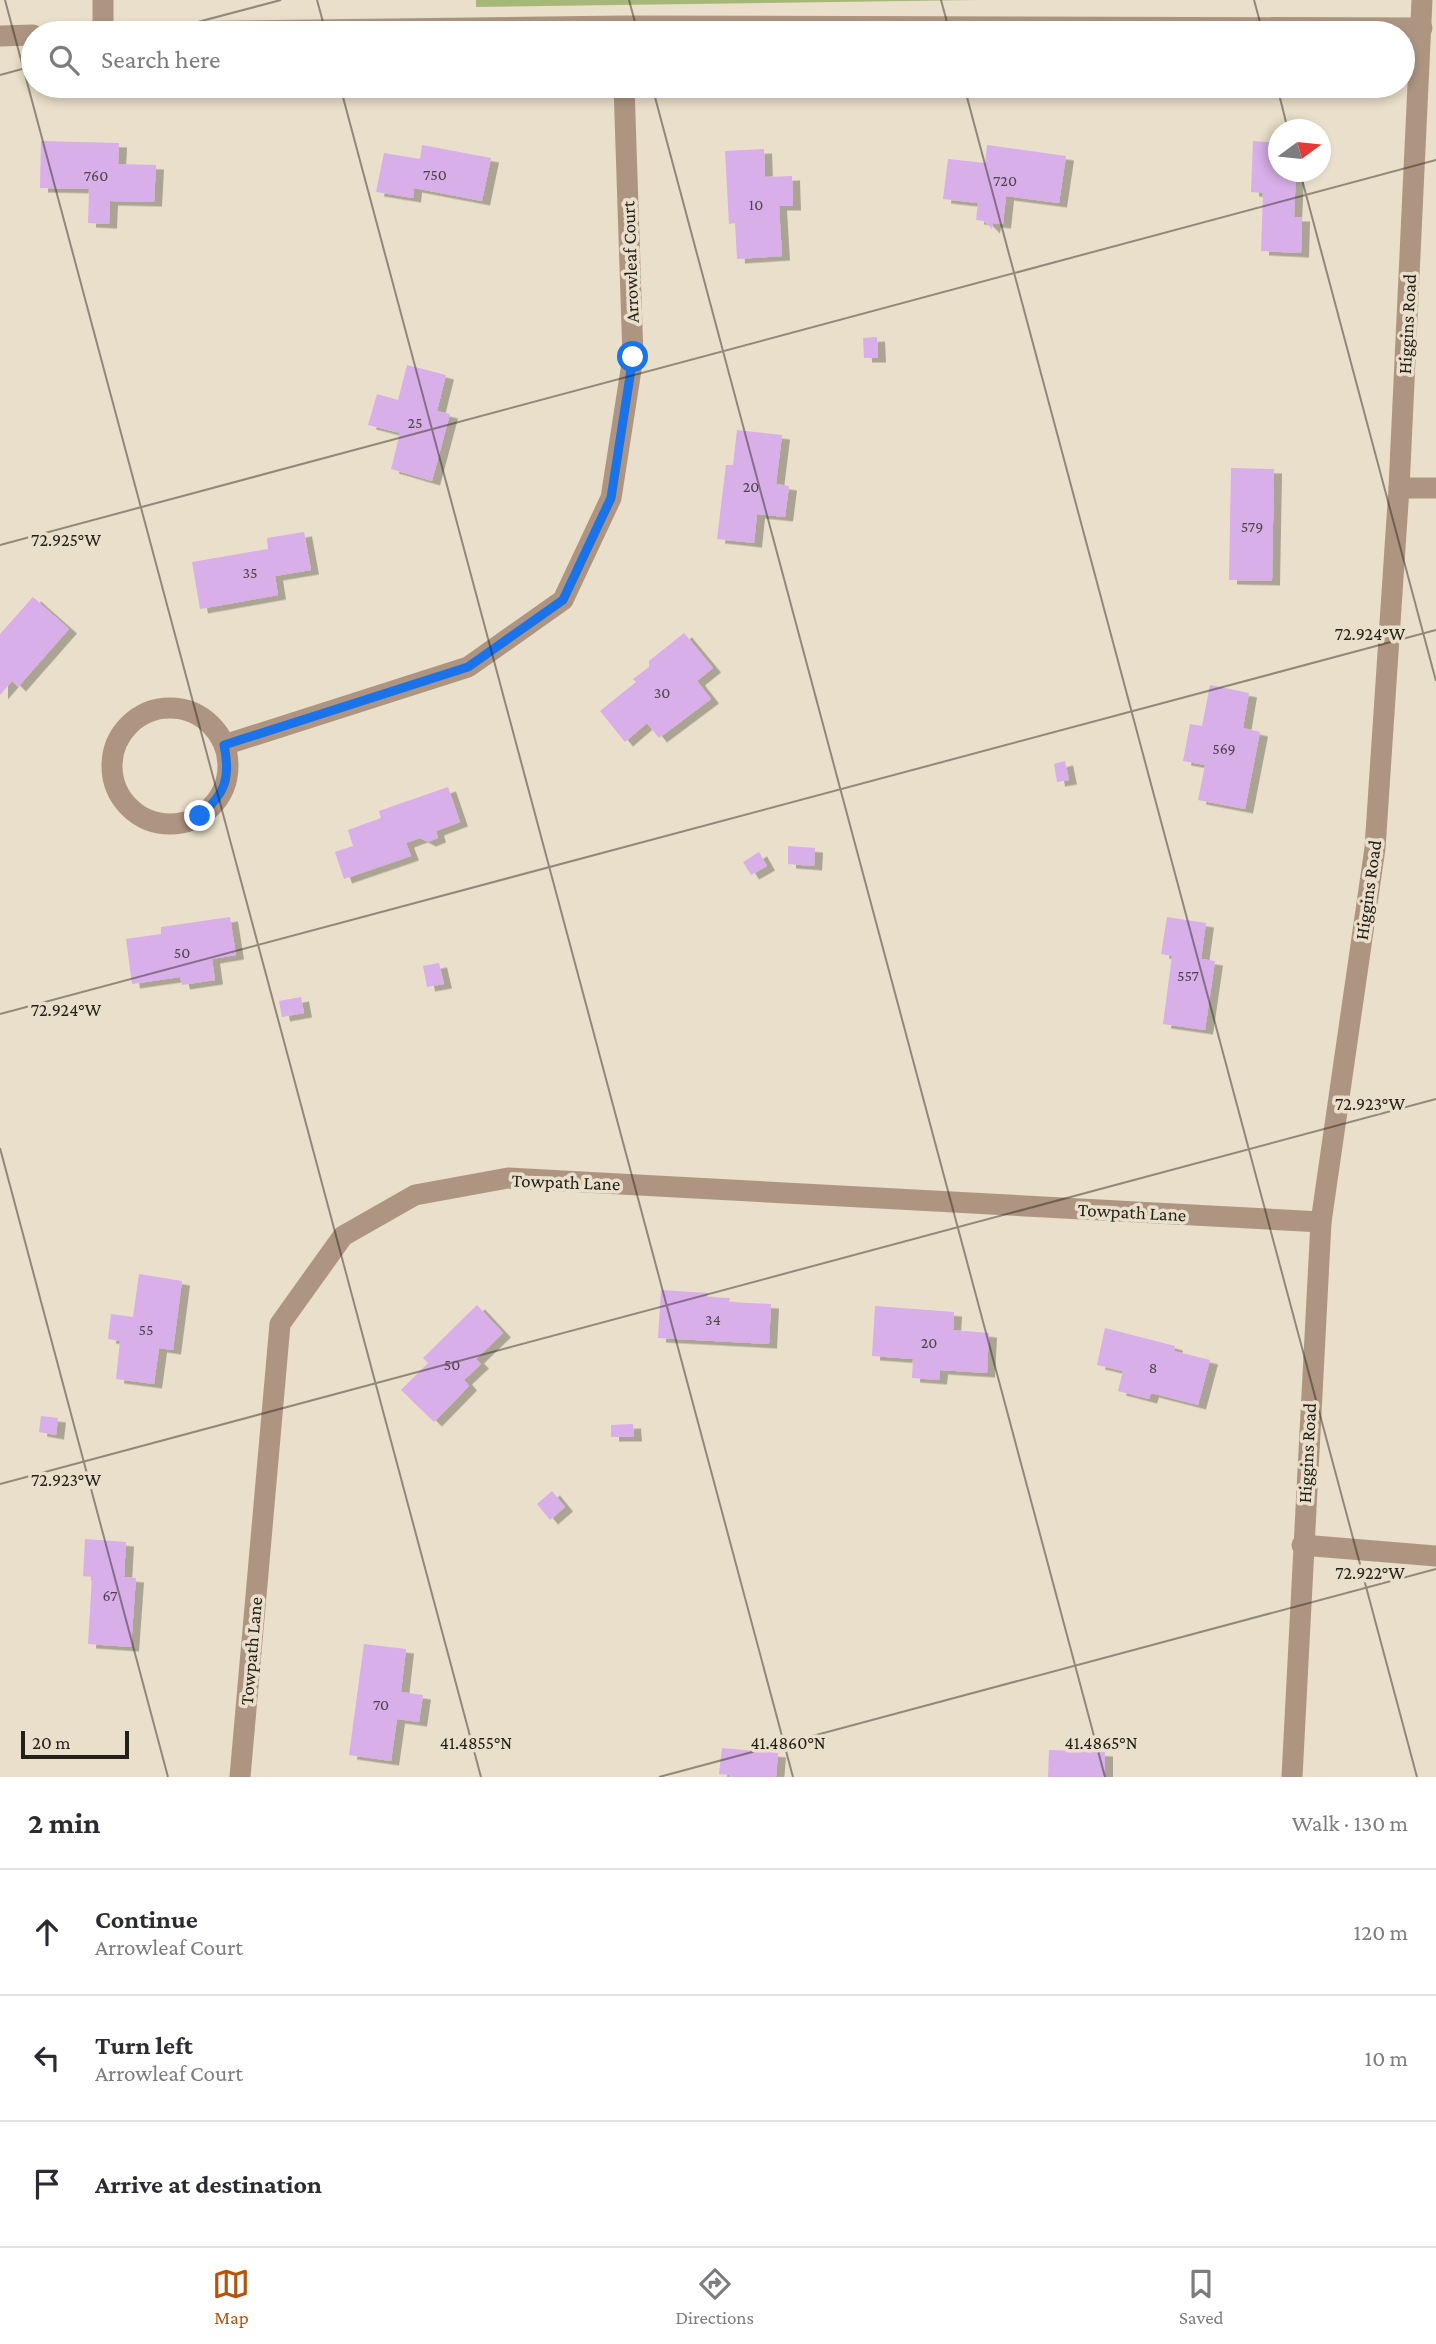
<!DOCTYPE html>
<meta charset="utf-8">
<style>
body{margin:0;font-family:"Crimson Pro",serif;background:#f2f2f3;color:#2b2b33}
.compass{position:absolute;left:1268px;top:119px;width:63px;height:63px;border-radius:50%;background:#fff;box-shadow:0 4px 10px #0003;rotate:75deg}
.scale{position:absolute;left:21px;bottom:18px;width:108px;box-sizing:border-box;padding-left:7px;border:4px solid #232018;border-top:0;font-size:19px;line-height:24px;white-space:nowrap;color:#232018;-webkit-text-stroke:5px #e9dfca;paint-order:stroke}
.stop{position:absolute;width:21px;height:21px;margin:-16px;border:5px solid #1a73e8;border-radius:50%;background:#fff}
.stop.end{background:#1a73e8;border-color:#fff;box-shadow:0 2px 7px #0008}
.list{margin:0;padding:0;list-style:none}
h2{display:flex;justify-content:space-between;align-items:center;height:91px;margin:0;padding:0 28px;font-size:30px}
h2 small{font-size:23px;font-weight:400;color:#7c7c81}
.list li{display:grid;grid-template-columns:46px 1fr auto;gap:21px;align-items:center;box-sizing:border-box;height:126px;padding:0 28px;border-top:2px solid #e1e1e2}
.list b{display:block;font-size:26px;white-space:nowrap}
.list p{margin:0;font-size:23px;white-space:nowrap;color:#7c7c81}
.list em{font-size:23px;font-style:normal;color:#7c7c81}
.icon{flex:none;width:38px;height:38px;fill:none;stroke:currentColor;stroke-width:2;stroke-linecap:round;stroke-linejoin:round}
.map{position:relative;flex:none;width:1436px;height:1777px;overflow:hidden}
.search{position:absolute;background:#fff;box-shadow:0 4px 10px #0003;left:21px;right:21px;top:21px;height:77px;display:flex;align-items:center;gap:18px;box-sizing:border-box;padding:0 24px;border-radius:38px;color:#7c7c81;font-size:26px}
.sheet{height:469px;background:#fff}
nav{display:flex;justify-content:space-around;align-items:center;box-sizing:border-box;height:98px;border-top:2px solid #e1e1e2;background:#fff;font-size:19px;color:#7c7c81}
nav a{display:grid;justify-items:center;gap:4px}
nav .on{color:#b45309}
.map>svg:first-child{display:block}
</style>
<div class="map">
<svg width="1436" height="1777" viewBox="0 0 1436 1777">
<defs>
<filter id="shadow"><feDropShadow dx="8" dy="4.5" stdDeviation="0" flood-color="#0004"/></filter>
</defs>
<rect width="100%" height="100%" fill="#e9dfca"/>
<polygon fill="#a5b878" points="476,0 977,0 476,7"/>
<g fill="#d8afe8" filter="url(#shadow)">
<polygon points="41,141 119,143 118,164 156,165 154,202 110,201 109,224 88,223 89,189 40,188"/>
<polygon points="1253,141 1278,143 1278,172 1296,172 1294,217 1302,217 1301,253 1261,251 1263,193 1251,192"/>
<polygon points="422,145 491,158 482,201 414,188 413,198 376,192 384,153 420,159"/>
<polygon points="987,145 1066,156 1059,203 1006,196 1003,224 993,223 992,229 984,221 976,220 978,203 943,199 948,159 985,163"/>
<polygon points="764,149 765,177 792,176 793,206 779,206 782,256 737,259 735,223 729,224 725,151"/>
<polygon points="877,337 878,358 864,358 863,338"/>
<polygon points="407,365 446,375 437,411 450,414 432,481 391,469 400,433 368,425 377,394 398,400"/>
<polygon points="737,430 782,435 776,484 789,486 785,517 757,514 754,543 717,539 726,465 733,465"/>
<polygon points="1231,468 1274,469 1272,581 1229,580"/>
<polygon points="304,532 311,570 275,576 278,595 200,609 192,562 268,549 267,538"/>
<polygon points="33,597 69,629 18,687 12,681 0,695 0,634"/>
<polygon points="684,633 713,668 697,681 711,699 659,738 647,723 625,742 600,711 636,682 633,679 649,667 649,661"/>
<polygon points="1210,685 1249,693 1243,728 1260,732 1245,809 1198,800 1205,765 1183,761 1190,724 1202,726"/>
<polygon points="1065,761 1069,780 1057,782 1054,764"/>
<polygon points="448,787 460,822 436,831 438,838 428,842 420,838 406,843 411,856 344,879 335,852 353,846 348,830 381,818 379,811"/>
<polygon points="788,846 815,848 814,866 788,864"/>
<polygon points="759,852 767,866 751,875 743,862"/>
<polygon points="230,917 236,955 212,959 215,980 182,985 180,977 132,984 126,939 161,934 161,927"/>
<polygon points="1167,917 1206,923 1201,959 1215,961 1205,1030 1163,1024 1172,956 1161,954"/>
<polygon points="439,963 444,984 427,987 423,966"/>
<polygon points="301,997 304,1013 282,1017 279,1001"/>
<polygon points="139,1274 182,1281 173,1350 159,1348 154,1384 116,1379 120,1341 108,1339 111,1314 133,1317"/>
<polygon points="661,1290 708,1293 707,1297 730,1298 729,1302 771,1304 769,1344 658,1338"/>
<polygon points="477,1305 503,1333 476,1359 481,1364 464,1380 469,1386 434,1422 401,1390 428,1363 423,1358"/>
<polygon points="875,1306 954,1312 953,1330 989,1333 987,1373 940,1370 939,1380 912,1378 913,1359 872,1356"/>
<polygon points="1105,1328 1175,1346 1174,1351 1210,1360 1198,1405 1151,1393 1149,1399 1118,1391 1123,1371 1097,1365"/>
<polygon points="41,1416 58,1418 56,1435 39,1432"/>
<polygon points="633,1424 634,1437 611,1437 611,1425"/>
<polygon points="552,1491 565,1507 550,1520 537,1504"/>
<polygon points="85,1539 126,1542 124,1577 136,1578 131,1647 88,1644 92,1577 83,1576"/>
<polygon points="364,1644 406,1649 401,1692 423,1695 419,1722 397,1719 391,1761 349,1755"/>
<polygon points="722,1748 778,1753 776,1777 729,1777 729,1775 719,1774"/>
<polygon points="1049,1750 1105,1752 1105,1777 1048,1777"/>
</g>
<g fill="none" stroke-linecap="round" stroke-linejoin="round">
<g stroke="#ad9581" stroke-width="21">
<polyline points="91,33 622,26 1422,28"/>
<polyline points="103,33 103,0"/>
<polyline points="0,36 33,35"/>
<polyline points="1399,488 1436,488"/>
<circle cx="170" cy="766" r="58"/>
<polyline points="224,745 468,667 563,600 611,498 633,357 624,86"/>
<polyline points="1302,1545 1436,1556"/>
<polyline points="240,1777 280,1324 343,1236 415,1195 508,1178 1321,1222"/>
<polyline points="1292,1777 1321,1222 1375,848 1399,488 1422,0"/>
</g>
</g>
<g fill="none" stroke-linecap="round" stroke-linejoin="round">
<path stroke="#1a73e8" stroke-width="9" d="M 200,816 C 225,794 231,778 224,745 L 468,667 L 563,600 L 611,498 L 633,357"/>
</g>
<path fill="none" stroke="#232018" stroke-width="2" stroke-opacity="0.45" d="M 5,0 L 481,1777M 317,0 L 326,33M 629,0 L 638,33M 941,0 L 950,33M 1254,0 L 1263,33M 156,33 L 281,0M 0,75 L 33,66M 340,86 L 793,1777M 652,86 L 1105,1777M 964,86 L 1417,1777M 1277,86 L 1288,130M 1300,172 L 1436,681M 0,545 L 1436,160M 0,1014 L 1436,630M 0,1148 L 168,1777M 0,1484 L 1436,1099M 659,1777 L 1436,1569"/>
<g text-anchor="middle" dominant-baseline="central" stroke-width="7" stroke-linejoin="round" paint-order="stroke">
<g font-size="16" fill="#50444c">
<text x="435" y="174">750</text>
<text x="96" y="175">760</text>
<text x="1005" y="180">720</text>
<text x="756" y="204">10</text>
<text x="415" y="422">25</text>
<text x="751" y="486">20</text>
<text x="1252" y="526">579</text>
<text x="250" y="572">35</text>
<text x="662" y="692">30</text>
<text x="1224" y="748">569</text>
<text x="182" y="952">50</text>
<text x="1188" y="975">557</text>
<text x="713" y="1319">34</text>
<text x="146" y="1329">55</text>
<text x="929" y="1342">20</text>
<text x="452" y="1364">50</text>
<text x="1153" y="1367">8</text>
<text x="110" y="1595">67</text>
<text x="381" y="1704">70</text>
</g>
<g font-size="19" fill="#232018" stroke="#e9dfca">
<text transform="translate(630 262) rotate(-92)">Arrowleaf Court</text>
<text transform="translate(1407 324) rotate(-87)">Higgins Road</text>
<text transform="translate(1368 890) rotate(-82)">Higgins Road</text>
<text transform="translate(566 1182) rotate(2)">Towpath Lane</text>
<text transform="translate(1132 1212) rotate(3)">Towpath Lane</text>
<text transform="translate(1307 1453) rotate(-87)">Higgins Road</text>
<text transform="translate(251 1651) rotate(-85)">Towpath Lane</text>
</g>
</g>
<g font-size="18" text-anchor="middle" fill="#232018" stroke="#e9dfca" stroke-width="7" stroke-linejoin="round" paint-order="stroke">
<text x="66" y="546">72.925°W</text>
<text x="1370" y="640">72.924°W</text>
<text x="66" y="1016">72.924°W</text>
<text x="1370" y="1110">72.923°W</text>
<text x="66" y="1486">72.923°W</text>
<text x="1370" y="1579">72.922°W</text>
<text x="476" y="1749">41.4855°N</text>
<text x="788" y="1749">41.4860°N</text>
<text x="1101" y="1749">41.4865°N</text>
</g>
</svg>
<svg class="compass" viewBox="-18 -18 36 36"><path d="M0-13l5 13h-10z" fill="#e53935"/><path d="M0 13l5-13h-10z" fill="#7c7c81"/></svg>
<div class="scale">20 m</div>
<div class="stop" style="left:633px;top:357px"></div>
<div class="stop end" style="left:200px;top:816px"></div>
<div class="search"><svg class="icon" aria-label="search" viewBox="0 0 24 24"><circle cx="10" cy="10" r="6"/><path d="M15 15l6 6"/></svg>Search here</div>
</div>
<section class="sheet">
<h2>2 min<small>Walk · 130 m</small></h2>
<ul class="list">
<li><svg class="icon" aria-label="ahead" viewBox="0 0 24 24"><path d="M12 20V5M6 11l6-6 6 6"/></svg><div><b>Continue</b><p>Arrowleaf Court</p></div><em>120 m</em></li>
<li><svg class="icon" aria-label="left" viewBox="0 0 24 24"><path d="M17 20v-9H6M10 6l-5 5 5 5"/></svg><div><b>Turn left</b><p>Arrowleaf Court</p></div><em>10 m</em></li>
<li><svg class="icon" aria-label="arrive" viewBox="0 0 24 24"><path d="M6 21V4h12l-3 4 3 4H6"/></svg><div><b>Arrive at destination</b></div></li>
</ul>
</section>
<nav>
<a class="on"><svg class="icon" aria-label="map" viewBox="0 0 24 24"><path d="M3 6l6-2 6 2 6-2v14l-6 2-6-2-6 2zM9 4v14M15 6v14"/></svg>Map</a>
<a><svg class="icon" aria-label="directions" viewBox="0 0 24 24"><path d="M12 3l9 9-9 9-9-9zM9 14v-3h6M13 9l2 2-2 2"/></svg>Directions</a>
<a><svg class="icon" aria-label="saved" viewBox="0 0 24 24"><path d="M7 4h10v16l-5-4-5 4z"/></svg>Saved</a>
</nav>
